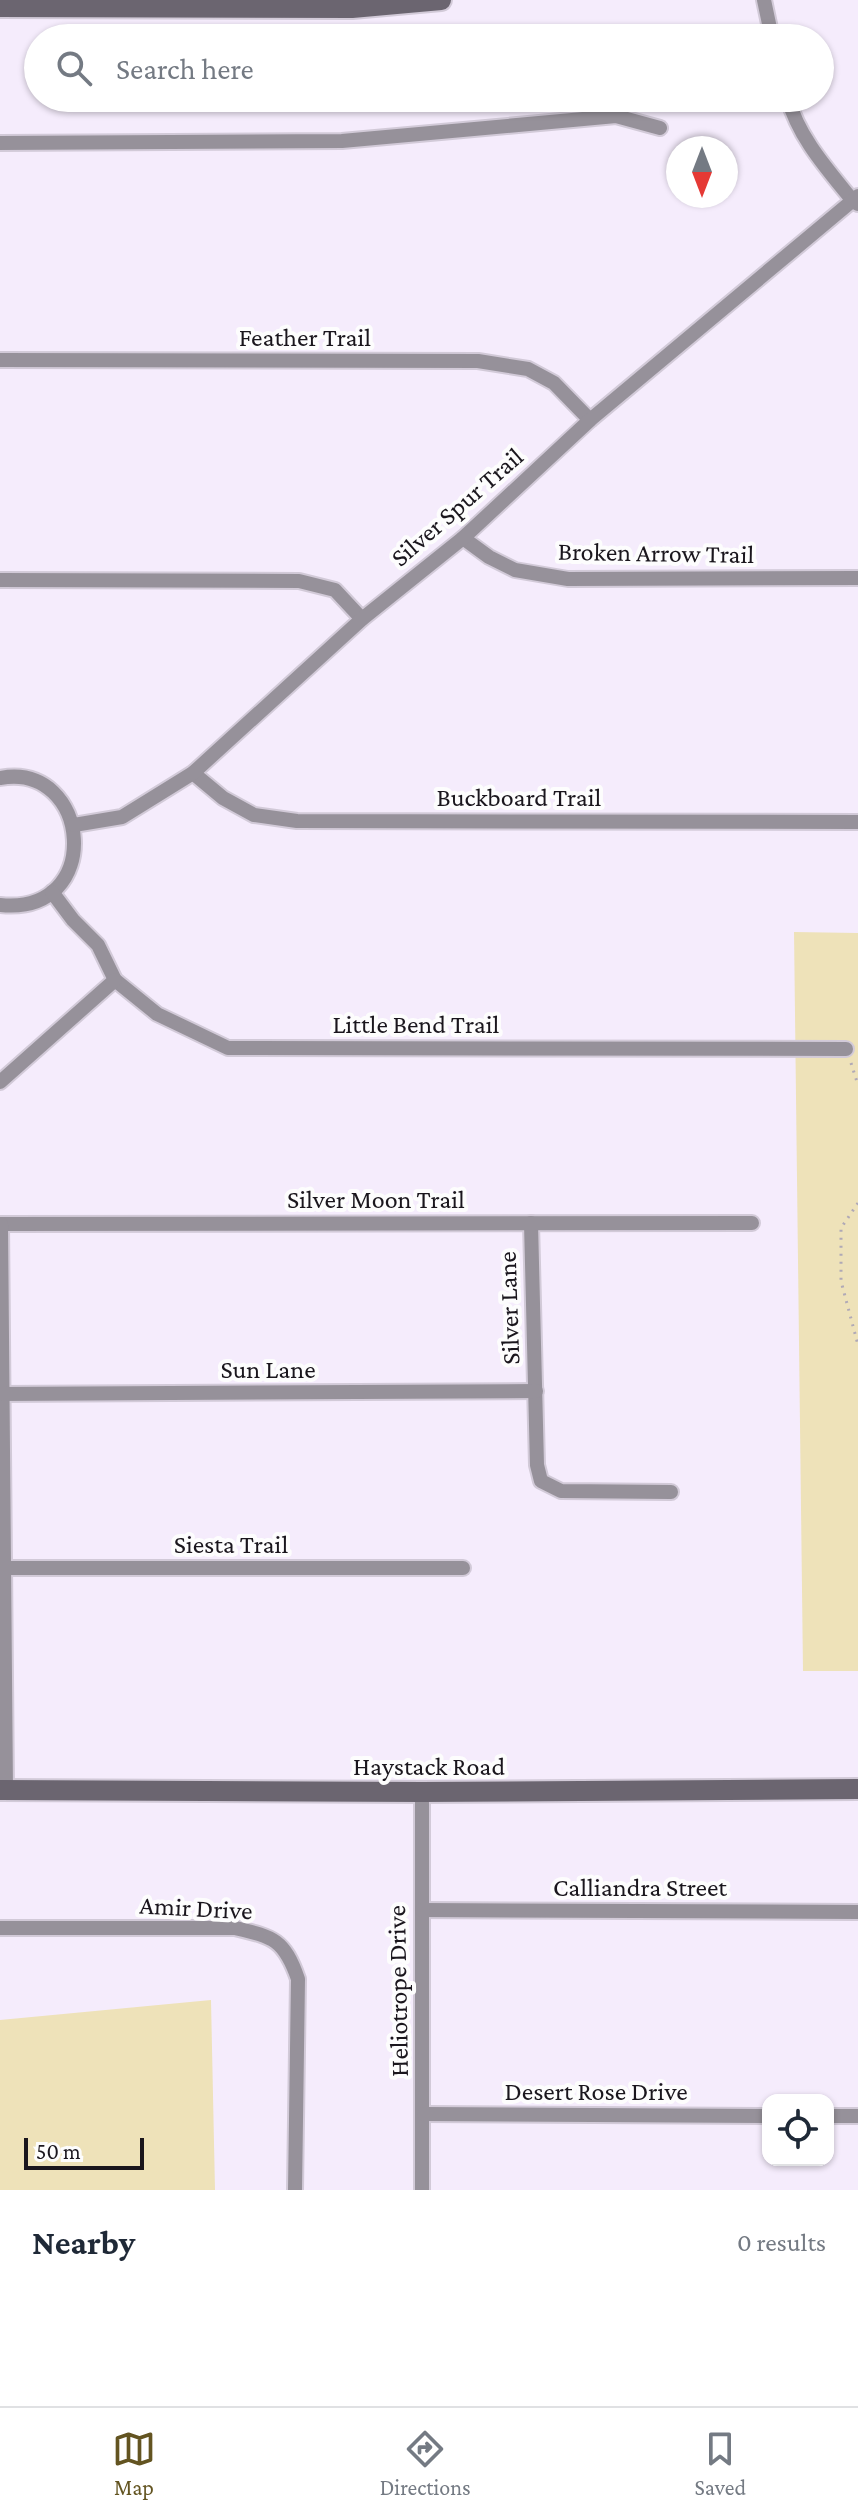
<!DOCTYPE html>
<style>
body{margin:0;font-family:"Crimson Pro",serif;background:#f6f6f7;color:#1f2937}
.controls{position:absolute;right:24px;bottom:24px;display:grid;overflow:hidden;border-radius:16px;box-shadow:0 2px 6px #0004}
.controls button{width:72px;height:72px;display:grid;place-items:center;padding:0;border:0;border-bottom:2px solid #e0e1e3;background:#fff;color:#1f2937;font:40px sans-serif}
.compass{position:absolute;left:666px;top:136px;width:72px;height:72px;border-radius:50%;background:#fff;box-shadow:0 2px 6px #0004;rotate:180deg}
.scale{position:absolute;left:24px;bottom:20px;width:120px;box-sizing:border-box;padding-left:8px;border:4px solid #1a161d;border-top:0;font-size:22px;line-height:28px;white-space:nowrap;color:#1a161d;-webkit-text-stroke:6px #fdfdfd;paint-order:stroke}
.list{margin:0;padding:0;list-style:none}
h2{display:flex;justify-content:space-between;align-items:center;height:104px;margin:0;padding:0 32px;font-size:34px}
h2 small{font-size:26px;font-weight:400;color:#747a83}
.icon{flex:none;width:44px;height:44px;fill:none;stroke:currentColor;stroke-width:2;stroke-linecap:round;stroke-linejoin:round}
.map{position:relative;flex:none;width:858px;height:2190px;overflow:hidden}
.search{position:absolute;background:#fff;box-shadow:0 2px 6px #0004;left:24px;right:24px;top:24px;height:88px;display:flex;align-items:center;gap:20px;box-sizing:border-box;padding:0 28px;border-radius:44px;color:#747a83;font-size:30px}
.sheet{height:216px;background:#fff}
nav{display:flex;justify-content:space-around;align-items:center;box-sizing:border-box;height:112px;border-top:2px solid #e0e1e3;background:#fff;font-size:22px;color:#747a83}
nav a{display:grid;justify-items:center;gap:4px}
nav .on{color:#635421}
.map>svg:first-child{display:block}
</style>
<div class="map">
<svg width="858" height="2190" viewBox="0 0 858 2190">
<rect width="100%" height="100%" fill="#f5ecfc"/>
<g fill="#eee2b9">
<polygon points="794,932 858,933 858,1671 803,1671"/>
<polygon points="211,2000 215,2190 0,2190 0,2020"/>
</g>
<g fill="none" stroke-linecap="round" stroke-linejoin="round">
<g stroke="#d2cad8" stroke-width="18">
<g id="street">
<polyline points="764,0 772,38"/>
<path d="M 788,98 C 798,137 828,170 853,201 L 858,204"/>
<polyline points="0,143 342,141 616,116 660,128"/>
<polyline points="0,360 478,361 528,369 554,383 590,420"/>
<polyline points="463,538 489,557 515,570 568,579 858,578"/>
<polyline points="0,580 299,581 335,590 362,619"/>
<polyline points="193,773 223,798 254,815 297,821 858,822"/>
<path d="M 0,778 C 91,761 106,916 0,905"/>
<polyline points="74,825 122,817 193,773 362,619 463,538 590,420 858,196"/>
<polyline points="52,892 73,920 98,945 115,980 157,1014 228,1048 846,1049"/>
<polyline points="0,1082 115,980"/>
<polyline points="531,1223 537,1465 541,1481 561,1491 671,1492"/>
<polyline points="0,1224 752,1223"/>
<polyline points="1,1224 6,1790"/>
<polyline points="0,1394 536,1391"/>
<polyline points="0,1568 463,1568"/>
<polyline points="422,1792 422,2190"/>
<polyline points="422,1910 858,1912"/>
<path d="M 0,1928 L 235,1928 C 273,1937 284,1939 298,1979 L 295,2190"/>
<polyline points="424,2114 768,2116"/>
<polyline points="828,2116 858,2116"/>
</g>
</g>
<g stroke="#d2cad8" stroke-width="24">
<g id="secondary">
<polyline points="0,7 352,8 441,0"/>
<polyline points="0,1790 422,1792 858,1789"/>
</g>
</g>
<g stroke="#b0a9b6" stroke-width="3" stroke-dasharray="2 6" stroke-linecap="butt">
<polyline points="851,1063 858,1085"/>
<polyline points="858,1203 841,1228 841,1281 858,1345"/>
</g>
<use href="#street" stroke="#96919a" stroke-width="14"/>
<use href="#secondary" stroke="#6b6570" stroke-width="20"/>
</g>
<g text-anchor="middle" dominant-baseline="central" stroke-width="8" stroke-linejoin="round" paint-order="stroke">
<g font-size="26" fill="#1a161d" stroke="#fdfdfd">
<text x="305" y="337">Feather Trail</text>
<text transform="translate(457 507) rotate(-41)">Silver Spur Trail</text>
<text transform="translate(656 553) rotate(1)">Broken Arrow Trail</text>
<text x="519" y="797">Buckboard Trail</text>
<text x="416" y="1024">Little Bend Trail</text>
<text x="376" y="1199">Silver Moon Trail</text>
<text transform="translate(509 1308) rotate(-92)">Silver Lane</text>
<text x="268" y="1369">Sun Lane</text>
<text x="231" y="1544">Siesta Trail</text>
<text x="429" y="1766">Haystack Road</text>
<text x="640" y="1887">Calliandra Street</text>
<text transform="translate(196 1908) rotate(3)">Amir Drive</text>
<text transform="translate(398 1991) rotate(-91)">Heliotrope Drive</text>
<text x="596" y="2091">Desert Rose Drive</text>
</g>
</g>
</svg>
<div class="controls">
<button><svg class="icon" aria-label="locate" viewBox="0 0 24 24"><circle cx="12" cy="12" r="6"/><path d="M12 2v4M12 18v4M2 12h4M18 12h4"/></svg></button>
</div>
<svg class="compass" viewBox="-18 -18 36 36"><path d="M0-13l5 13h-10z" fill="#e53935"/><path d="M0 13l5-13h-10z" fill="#747a83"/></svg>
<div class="scale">50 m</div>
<div class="search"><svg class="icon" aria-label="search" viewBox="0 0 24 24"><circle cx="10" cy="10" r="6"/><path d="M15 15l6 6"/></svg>Search here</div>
</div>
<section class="sheet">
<h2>Nearby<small>0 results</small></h2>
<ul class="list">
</ul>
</section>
<nav>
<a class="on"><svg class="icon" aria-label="map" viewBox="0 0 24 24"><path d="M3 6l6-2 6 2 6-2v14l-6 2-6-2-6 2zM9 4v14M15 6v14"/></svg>Map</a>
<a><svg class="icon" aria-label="directions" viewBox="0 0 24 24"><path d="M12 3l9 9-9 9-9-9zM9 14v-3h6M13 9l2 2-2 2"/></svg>Directions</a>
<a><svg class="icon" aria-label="saved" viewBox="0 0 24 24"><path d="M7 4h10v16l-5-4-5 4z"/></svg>Saved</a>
</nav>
